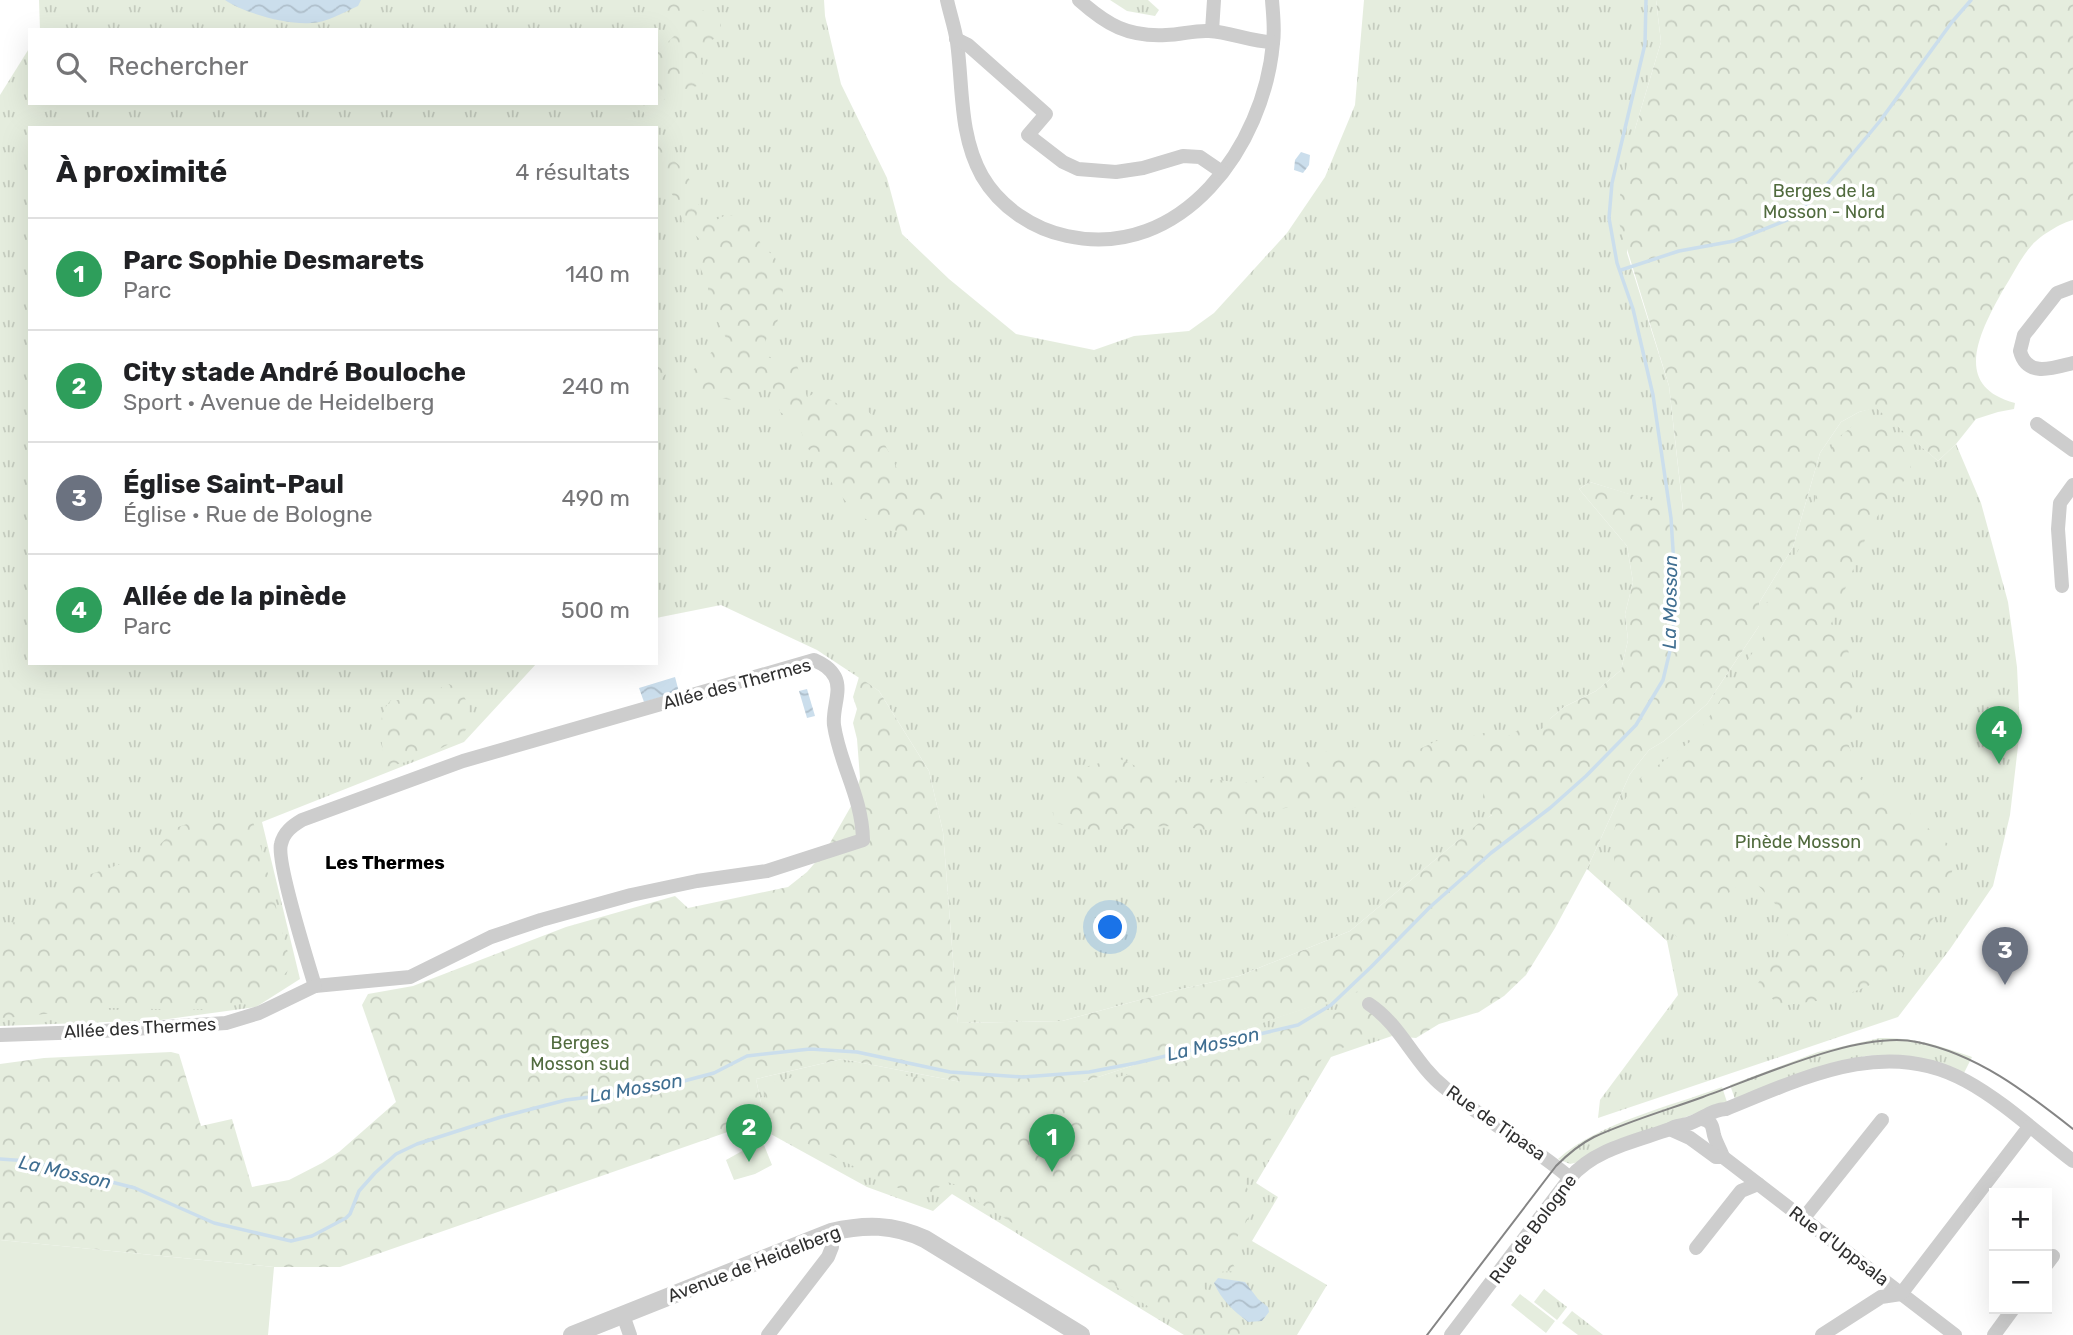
<!DOCTYPE html>
<html lang="fr">
<meta charset="utf-8">
<style>
body{margin:0;font-family:Rubik,sans-serif;background:#f6f6f6;color:#202124}
.controls{position:absolute;right:21px;bottom:21px;display:grid;overflow:hidden;border-radius:0px;box-shadow:0 7px 28px #0002}
.controls button{width:63px;height:63px;display:grid;place-items:center;padding:0;border:0;border-bottom:2px solid #e0e0e0;background:#fff;color:#202124;font:35px sans-serif}
.you{position:absolute;left:1111px;top:928px;width:24px;height:24px;margin:-18px;border:5px solid #fff;border-radius:50%;background:#1a73e8;box-shadow:0 0 0 10px #1a73e833}
.badge{display:grid;place-items:center;width:46px;height:46px;border-radius:50%;background:#e2373d;color:#fff;font-size:23px;font-weight:700}
.pin{position:absolute;translate:-50% -58px;filter:drop-shadow(0 2px 4px #0008)}
.pin::after{content:'';position:absolute;top:37px;width:24px;height:21px;background:inherit;clip-path:polygon(0 0,100% 0,50% 100%)}
.list{margin:0;padding:0;list-style:none}
h2{display:flex;justify-content:space-between;align-items:center;height:91px;margin:0;padding:0 28px;font-size:30px}
h2 small{font-size:23px;font-weight:400;color:#757577}
.list li{display:grid;grid-template-columns:46px 1fr auto;gap:21px;align-items:center;box-sizing:border-box;height:112px;padding:0 28px;border-top:2px solid #e0e0e0}
.list b{display:block;font-size:26px;white-space:nowrap}
.list p{margin:0;font-size:23px;white-space:nowrap;color:#757577}
.list em{font-size:23px;font-style:normal;color:#757577}
.icon{flex:none;width:38px;height:38px;fill:none;stroke:currentColor;stroke-width:2;stroke-linecap:round;stroke-linejoin:round}
.map{position:relative;flex:none;width:2073px;height:1335px;overflow:hidden}
.search{position:absolute;background:#fff;box-shadow:0 7px 28px #0002;left:28px;top:28px;width:630px;height:77px;display:flex;align-items:center;gap:18px;box-sizing:border-box;padding:0 24px;border-radius:0px;color:#757577;font-size:26px}
.panel{position:absolute;background:#fff;box-shadow:0 7px 28px #0002;left:28px;top:126px;width:630px;height:539px;border-radius:0px}
.map>svg:first-child{display:block}
</style>
<div class="map">
<svg width="2073" height="1335" viewBox="0 0 2073 1335">
<defs>
<pattern id="grass-tufts" width="24" height="20" patternUnits="userSpaceOnUse" patternTransform="scale(1.75)"><rect width="24" height="20" fill="#e5edde"/><path d="M3 7l-1-3M5 7V3M7 7l1-3M15 17l-1-3M17 17v-4M19 17l1-3" fill="none" stroke="#c5ccbf"/></pattern>
<pattern id="forest-crowns" width="20" height="18" patternUnits="userSpaceOnUse" patternTransform="scale(1.75)"><rect width="20" height="18" fill="#e5edde"/><path d="M2 6a3 3 0 1 1 6 0M12 15a3 3 0 1 1 6 0" fill="none" stroke="#c5ccbf"/></pattern>
<pattern id="water-waves" width="16" height="10" patternUnits="userSpaceOnUse" patternTransform="scale(1.75)"><rect width="16" height="10" fill="#cbdeec"/><path d="M0 5q4-4 8 0t8 0" fill="none" stroke="#afbfcb"/></pattern>
</defs>
<rect width="100%" height="100%" fill="#fff"/>
<g fill="url(#grass-tufts)">
<polygon points="39,0 824,0 825,16 841,84 887,178 902,234 949,279 1016,334 1094,350 1134,336 1189,331 1214,313 1287,233 1325,177 1355,105 1364,0 1656,0 1661,42 1635,129 1627,253 1669,386 1683,511 1590,482 1579,489 1627,546 1633,582 1625,614 1628,640 1621,670 1596,691 1564,707 1551,718 1493,814 1460,839 1350,931 1239,976 1169,992 1062,1021 958,1023 943,832 929,771 879,691 817,650 721,605 656,618 656,128 30,128 30,663 537,663 464,742 262,822 300,979 256,1007 161,1020 0,1026 0,95 30,47 30,103 656,103 656,30 40,30"/>
<polygon points="1110,0 1148,0 1159,10 1155,16 1127,11"/>
<polygon points="1876,407 1938,461 1956,444 1981,503 2008,602 2017,667 2020,729 2010,815 1993,886 1950,949 1898,1017 1598,1118 1600,1100 1678,995 1667,941 1587,869 1630,774 1649,750 1664,741 1707,704 1759,626 1759,603 1793,547 1820,453 1841,422 1859,412"/>
<polygon points="1366,988 1392,1036 1331,1057 1256,1183 1278,1197 1252,1241 1327,1285 1297,1335 1184,1335 952,1194 933,1211 867,1187 767,1132 756,1079 842,1059 961,1082 1083,1082"/>
<path d="M 1880,1038 C 1914,1037 1941,1046 1972,1057 L 1964,1073 C 1931,1059 1901,1053 1865,1056 L 1735,1099 L 1730,1085 L 1818,1052 Z"/>
<path d="M 1722,1087 L 1727,1102 L 1606,1146 L 1579,1162 L 1570,1164 L 1558,1159 C 1600,1122 1669,1107 1722,1087 Z"/>
<polygon points="1544,1289 1567,1307 1557,1320 1534,1302"/>
<polygon points="1572,1311 1603,1335 1578,1335 1562,1323"/>
</g>
<g fill="url(#forest-crowns)">
<path d="M 660,0 L 697,0 L 700,9 L 719,18 L 721,25 L 720,35 C 694,50 701,58 704,84 C 695,87 678,90 671,94 C 660,100 658,112 647,119 L 639,103 L 656,103 L 656,47 L 664,46 L 676,34 L 676,28 L 666,22 L 669,13 L 661,6 Z"/>
<path d="M 1656,0 L 2073,0 L 2073,220 C 2061,223 2041,235 2032,245 C 2021,257 2012,276 2003,290 C 1981,330 1950,386 2015,403 L 2014,409 L 1998,412 L 1976,419 L 1956,444 L 1938,461 L 1876,408 L 1859,412 L 1841,422 L 1820,453 L 1793,547 L 1759,603 L 1759,626 L 1707,704 L 1664,741 L 1649,750 L 1630,774 L 1587,869 L 1555,928 L 1526,975 L 1504,996 L 1479,1012 L 1439,1024 L 1416,1038 L 1392,1036 L 1365,989 L 1083,1082 L 961,1082 L 842,1059 L 756,1079 L 767,1132 L 739,1128 L 340,1267 L 274,1267 L 0,1240 L 0,1064 L 44,1058 L 171,1052 L 179,1054 L 201,1126 L 232,1119 L 252,1187 L 289,1180 L 322,1163 L 339,1152 L 396,1102 L 362,1005 L 368,994 L 413,986 L 566,927 L 675,896 L 688,908 L 788,887 L 807,872 L 826,850 L 854,801 L 860,778 L 857,739 L 853,723 L 857,709 L 853,697 L 859,677 L 879,691 L 929,771 L 943,832 L 958,1023 L 1062,1021 L 1169,992 L 1239,976 L 1350,931 L 1479,823 L 1492,815 L 1482,808 L 1484,786 C 1446,774 1376,801 1338,813 L 1331,801 L 1321,801 L 1220,821 L 1207,830 C 1197,829 1185,826 1174,826 C 1131,826 1096,837 1054,822 L 1053,811 C 1066,801 1079,795 1077,776 L 1085,767 L 1118,758 L 1153,774 L 1193,785 L 1200,778 L 1245,783 L 1263,778 L 1268,773 L 1301,767 L 1310,760 L 1314,753 L 1326,751 L 1367,757 L 1413,752 L 1443,738 L 1465,738 L 1484,733 L 1508,736 L 1520,729 L 1529,735 L 1543,728 L 1551,718 L 1564,707 L 1596,691 L 1621,670 L 1628,640 L 1625,614 L 1633,582 L 1627,546 L 1579,489 L 1590,482 L 1683,510 L 1669,386 L 1616,213 L 1635,129 L 1661,42 Z"/>
<path d="M 657,142 L 662,150 L 680,166 L 698,192 L 700,199 L 696,217 L 710,223 L 726,215 L 737,216 L 748,223 L 763,247 L 775,257 L 783,289 L 777,324 L 768,334 L 764,346 L 768,357 L 782,363 L 796,362 L 807,397 L 817,392 L 841,406 L 866,409 L 876,420 L 884,443 L 911,496 L 931,482 L 946,483 C 954,507 944,519 920,521 L 914,535 C 869,531 846,508 824,470 C 817,456 817,454 803,446 C 805,427 794,421 780,412 L 780,403 L 771,384 L 763,380 L 739,401 L 712,397 L 696,388 L 692,371 L 726,338 L 708,301 L 708,285 L 699,265 L 702,257 L 711,252 L 710,248 L 687,228 L 677,208 L 676,200 L 656,171 Z"/>
<polygon points="656,351 666,360 668,371 656,385"/>
<path d="M 1855,424 C 1898,428 1896,430 1912,470 L 1871,525 L 1831,624 L 1848,649 L 1857,705 L 1845,734 L 1860,779 L 1893,800 L 1958,852 L 1941,907 L 1921,937 L 1888,971 L 1868,986 L 1838,998 L 1779,1006 L 1758,983 L 1781,953 L 1788,935 L 1778,907 L 1754,881 L 1732,889 L 1701,930 L 1684,945 L 1663,921 L 1615,873 L 1613,835 L 1621,805 L 1639,779 L 1694,739 L 1768,630 L 1767,603 L 1799,549 L 1834,441 Z"/>
<path d="M 449,684 C 461,690 466,695 468,709 C 468,716 470,724 465,731 C 454,747 405,764 385,767 C 383,744 374,718 391,700 L 414,700 Z"/>
<path d="M 205,818 L 240,818 L 253,822 C 269,869 277,918 292,966 C 282,977 269,992 256,999 C 218,1016 149,1007 107,1008 C 71,1010 36,1016 0,1018 L 0,930 L 41,907 L 88,875 L 130,861 L 155,849 L 178,827 Z"/>
<polygon points="1353,1004 1370,1010 1382,1034 1325,1054 1245,1181 1249,1194 1258,1202 1227,1254 1237,1271 1217,1272 1201,1282 1211,1299 1248,1335 1195,1335 978,1202 957,1185 947,1182 921,1199 773,1127 762,1085 842,1065 962,1085 1086,1086 1251,1040"/>
</g>
<g fill="#e5edde">
<polygon points="764,1145 772,1165 755,1174 734,1180 726,1160 744,1150"/>
<polygon points="0,1240 274,1267 268,1335 0,1335"/>
<polygon points="1520,1294 1555,1321 1546,1333 1511,1305"/>
</g>
<g fill="url(#water-waves)">
<path d="M 225,0 L 361,0 L 358,6 C 344,12 326,23 311,23 C 287,25 244,13 225,0 Z"/>
<polygon points="1301,152 1310,155 1309,165 1303,173 1294,170 1295,160"/>
<polygon points="675,677 679,692 644,702 639,688"/>
<polygon points="807,689 815,716 807,718 799,691"/>
<path d="M 1218,1278 L 1245,1282 L 1258,1299 L 1268,1307 L 1269,1312 L 1262,1321 L 1248,1322 C 1233,1310 1222,1301 1214,1283 Z"/>
</g>
<g fill="none" stroke-linecap="round" stroke-linejoin="round">
<g stroke="#cbdeec" stroke-width="3.5">
<polyline points="1621,270 1679,251 1734,241 1792,218 1824,188 1880,121 1952,22 1971,0"/>
<polyline points="0,1159 29,1161 135,1188 214,1223 291,1241 312,1236 346,1218 350,1214 359,1191 375,1173 396,1154 417,1144 501,1117 566,1100 654,1089 714,1073 747,1056 810,1049 857,1052 950,1072 1023,1077 1089,1072 1136,1063 1298,1025 1331,1005 1371,967 1430,907 1491,853 1550,808 1586,776 1636,725 1663,680 1673,638 1675,581 1671,518 1653,395 1633,309 1617,263 1609,218 1612,183 1645,44 1646,0"/>
</g>
<g stroke="#cdcdcd" stroke-width="14">
<path d="M 947,0 C 950,14 955,28 957,42 C 963,87 959,135 982,176 C 1000,207 1033,229 1067,236 C 1182,261 1264,146 1273,43 C 1275,29 1273,14 1272,0"/>
<path d="M 1079,0 C 1107,25 1128,37 1166,35 C 1181,35 1194,30 1209,31 C 1231,32 1251,42 1273,42"/>
<polyline points="1212,31 1214,0"/>
<polyline points="956,39 968,45 1046,114 1028,135 1063,162 1078,169 1116,172 1143,168 1183,156 1200,157 1222,172"/>
<path d="M 2073,287 L 2057,293 L 2024,335 L 2020,351 C 2027,378 2053,368 2073,363"/>
<polyline points="2037,424 2073,450"/>
<polyline points="2062,586 2058,529 2060,503 2073,485"/>
<path d="M 814,660 C 823,664 830,668 835,677 C 842,691 832,709 834,725 C 840,766 862,796 863,840 L 767,871 L 697,881 L 631,895 L 541,920 L 491,937 L 410,977 L 315,986 C 308,963 276,861 281,844 C 284,832 292,826 302,820 L 463,761 Z"/>
<path d="M 1369,1004 C 1401,1025 1414,1063 1444,1087 C 1484,1121 1531,1144 1570,1178"/>
<polyline points="0,1035 87,1032 226,1023 259,1013 315,986"/>
<path d="M 1702,1119 C 1713,1122 1712,1126 1714,1135 C 1716,1143 1721,1150 1723,1157"/>
<polyline points="1670,1129 1690,1138 1716,1157 1723,1157 1955,1335"/>
<polyline points="1803,1219 1882,1120"/>
<polyline points="1696,1248 1741,1191 1758,1184"/>
<polyline points="2047,1264 2053,1256"/>
<polyline points="623,1315 630,1335"/>
<polyline points="768,1335 828,1257 832,1247 831,1232"/>
<path d="M 1451,1335 L 1570,1178 C 1594,1149 1637,1141 1670,1129 C 1676,1125 1680,1126 1687,1124 C 1700,1121 1712,1109 1726,1109 C 1803,1078 1886,1036 1966,1081 C 2003,1101 2039,1135 2073,1161"/>
<polyline points="1822,1335 1881,1297 1901,1294 2029,1127"/>
<polyline points="1994,1335 2013,1309"/>
</g>
<path stroke="#cdcdcd" stroke-width="18" d="M 572,1335 L 831,1232 C 865,1224 893,1224 925,1239 L 1081,1335"/>
<path stroke="#858585" stroke-width="2" d="M 1427,1335 L 1556,1166 C 1567,1155 1580,1144 1594,1137 C 1629,1121 1667,1110 1703,1097 C 1759,1077 1860,1030 1917,1042 C 1977,1054 2026,1092 2073,1129"/>
</g>
<g text-anchor="middle" dominant-baseline="central" stroke-width="7" stroke-linejoin="round" paint-order="stroke">
<g font-size="18" fill="#516b3e" stroke="#fff">
<text x="1824" y="191">Berges de la<tspan x="1824" dy="21">Mosson - Nord</tspan></text>
<text x="1798" y="842">Pinède Mosson</text>
<text x="580" y="1043">Berges<tspan x="580" dy="21">Mosson sud</tspan></text>
</g>
<g font-size="18" fill="#303030" stroke="#fff">
<text transform="translate(737 684) rotate(-15)">Allée des Thermes</text>
<text transform="translate(140 1028) rotate(-3)">Allée des Thermes</text>
<text transform="translate(1496 1123) rotate(35)">Rue de Tipasa</text>
<text transform="translate(1533 1229) rotate(-53)">Rue de Bologne</text>
<text transform="translate(1839 1246) rotate(37)">Rue d'Uppsala</text>
<text transform="translate(754 1264) rotate(-21)">Avenue de Heidelberg</text>
</g>
<g font-size="19" font-style="italic" fill="#3f6e91" stroke="#fff">
<text transform="translate(1670 602) rotate(-89)">La Mosson</text>
<text transform="translate(1213 1044) rotate(-13)">La Mosson</text>
<text transform="translate(636 1088) rotate(-10)">La Mosson</text>
<text transform="translate(65 1172) rotate(13)">La Mosson</text>
</g>
<g font-size="19" font-weight="bold" fill="#000" stroke="#fff">
<text x="385" y="862">Les Thermes</text>
</g>
</g>
</svg>
<div class="controls">
<button>+</button>
<button>−</button>
</div>
<div class="you"></div>
<div class="pin badge" style="left:1052px;top:1172px;background:#2e9e5b">1</div>
<div class="pin badge" style="left:749px;top:1162px;background:#2e9e5b">2</div>
<div class="pin badge" style="left:2005px;top:985px;background:#6b7280">3</div>
<div class="pin badge" style="left:1999px;top:764px;background:#2e9e5b">4</div>
<div class="search"><svg class="icon" aria-label="search" viewBox="0 0 24 24"><circle cx="10" cy="10" r="6"/><path d="M15 15l6 6"/></svg>Rechercher</div>
<section class="panel">
<h2>À proximité<small>4 résultats</small></h2>
<ul class="list">
<li><span class="badge" style="background:#2e9e5b">1</span><div><b>Parc Sophie Desmarets</b><p>Parc</p></div><em>140 m</em></li>
<li><span class="badge" style="background:#2e9e5b">2</span><div><b>City stade André Bouloche</b><p>Sport · Avenue de Heidelberg</p></div><em>240 m</em></li>
<li><span class="badge" style="background:#6b7280">3</span><div><b>Église Saint-Paul</b><p>Église · Rue de Bologne</p></div><em>490 m</em></li>
<li><span class="badge" style="background:#2e9e5b">4</span><div><b>Allée de la pinède</b><p>Parc</p></div><em>500 m</em></li>
</ul>
</section>
</div>
